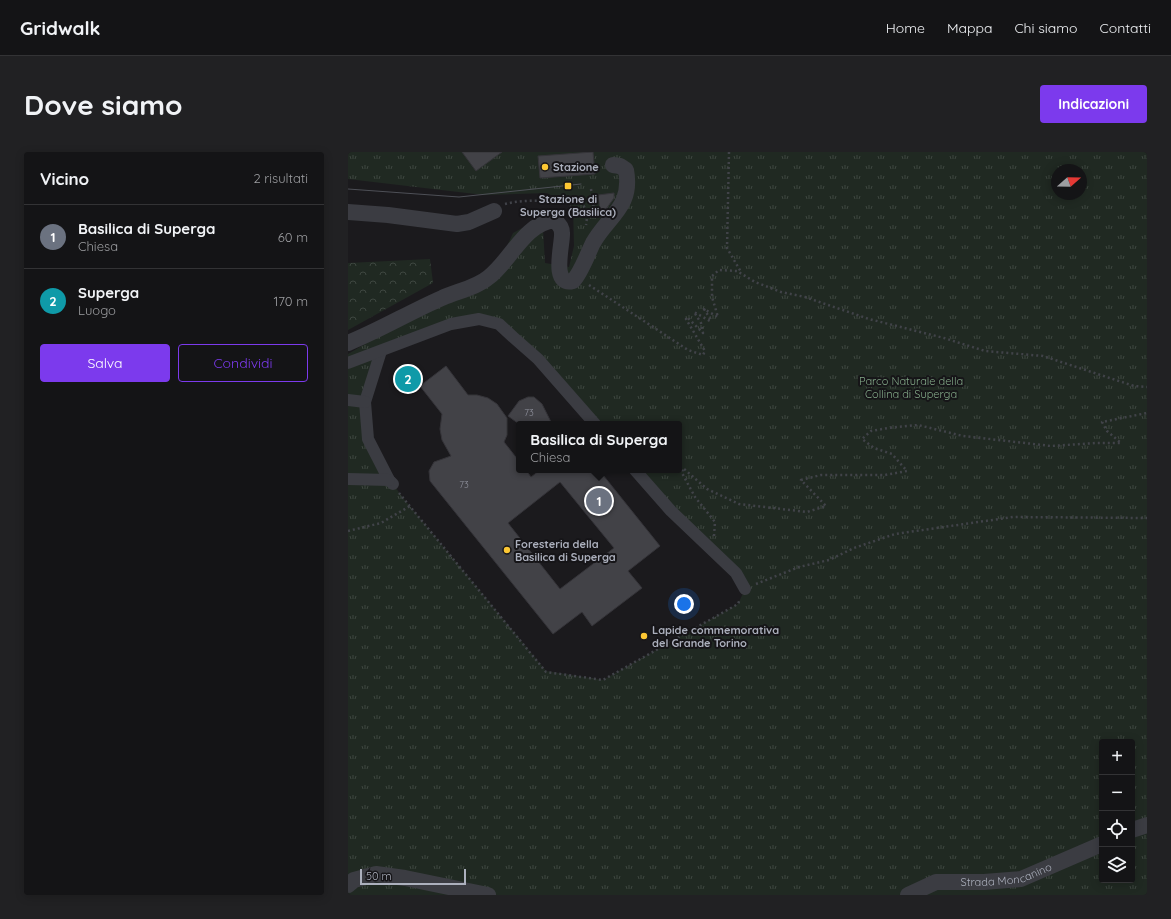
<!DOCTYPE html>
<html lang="it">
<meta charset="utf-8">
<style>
body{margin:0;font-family:Quicksand,sans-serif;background:#212123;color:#f1f3f6}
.controls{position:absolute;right:12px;bottom:12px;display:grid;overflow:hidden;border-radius:4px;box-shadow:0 2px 10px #0003}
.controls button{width:36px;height:36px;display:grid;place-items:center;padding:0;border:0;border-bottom:1px solid #333335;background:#141416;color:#f1f3f6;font:20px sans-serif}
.compass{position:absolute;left:703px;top:12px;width:36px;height:36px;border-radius:50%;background:#141416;box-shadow:0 2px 10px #0003;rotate:70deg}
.scale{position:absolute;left:12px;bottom:10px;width:106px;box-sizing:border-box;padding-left:4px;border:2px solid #acb0bd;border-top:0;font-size:11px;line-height:14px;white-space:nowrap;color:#acb0bd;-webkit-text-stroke:3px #161518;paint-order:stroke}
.you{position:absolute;left:336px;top:452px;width:14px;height:14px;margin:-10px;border:3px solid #fff;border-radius:50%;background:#1a73e8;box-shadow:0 0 0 6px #1a73e833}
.badge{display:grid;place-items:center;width:26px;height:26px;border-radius:50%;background:#7c3aed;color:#fff;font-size:13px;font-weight:700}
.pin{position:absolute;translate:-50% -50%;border:2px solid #fff;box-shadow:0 1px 4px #0006}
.popup{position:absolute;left:168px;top:269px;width:166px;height:52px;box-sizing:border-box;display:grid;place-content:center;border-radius:4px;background:#141416;filter:drop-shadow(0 1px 3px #0005);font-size:13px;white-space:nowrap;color:#9d9ea1}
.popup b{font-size:15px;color:#f1f3f6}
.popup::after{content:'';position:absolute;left:50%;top:100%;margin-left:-8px;border:8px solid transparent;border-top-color:#141416}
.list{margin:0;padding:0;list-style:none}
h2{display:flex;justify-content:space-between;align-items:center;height:52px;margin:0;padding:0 16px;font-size:17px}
h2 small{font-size:13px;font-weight:400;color:#9d9ea1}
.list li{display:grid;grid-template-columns:26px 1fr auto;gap:12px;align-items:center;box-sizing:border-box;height:64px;padding:0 16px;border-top:1px solid #333335}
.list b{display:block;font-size:15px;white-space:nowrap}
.list p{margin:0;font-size:13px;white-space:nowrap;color:#9d9ea1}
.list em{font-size:13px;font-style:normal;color:#9d9ea1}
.actions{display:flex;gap:8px;padding:12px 16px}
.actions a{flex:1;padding:9px 0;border:1px solid #7c3aed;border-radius:4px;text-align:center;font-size:14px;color:#7c3aed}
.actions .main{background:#7c3aed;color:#fff}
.icon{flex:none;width:22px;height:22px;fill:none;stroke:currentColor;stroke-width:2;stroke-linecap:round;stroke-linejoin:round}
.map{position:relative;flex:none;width:799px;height:743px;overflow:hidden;border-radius:4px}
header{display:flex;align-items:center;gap:24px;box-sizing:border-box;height:56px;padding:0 20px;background:#141416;border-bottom:1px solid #333335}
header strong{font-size:19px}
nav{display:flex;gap:22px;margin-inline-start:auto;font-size:14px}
.intro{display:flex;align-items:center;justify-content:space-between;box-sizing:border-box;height:96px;padding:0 24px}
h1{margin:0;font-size:28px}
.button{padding:10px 18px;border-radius:4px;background:#7c3aed;color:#fff;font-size:14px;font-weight:700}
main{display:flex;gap:24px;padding:0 24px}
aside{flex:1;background:#141416;border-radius:4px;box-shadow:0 2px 10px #0003}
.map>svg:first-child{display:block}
</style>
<header>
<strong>Gridwalk</strong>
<nav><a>Home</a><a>Mappa</a><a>Chi siamo</a><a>Contatti</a></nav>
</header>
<div class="intro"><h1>Dove siamo</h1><a class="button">Indicazioni</a></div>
<main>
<aside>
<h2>Vicino<small>2 risultati</small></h2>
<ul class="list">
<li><span class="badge" style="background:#6b7280">1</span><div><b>Basilica di Superga</b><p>Chiesa</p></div><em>60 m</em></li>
<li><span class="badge" style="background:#0f9aa8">2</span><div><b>Superga</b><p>Luogo</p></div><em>170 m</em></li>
</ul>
<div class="actions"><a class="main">Salva</a><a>Condividi</a></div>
</aside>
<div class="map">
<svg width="799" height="743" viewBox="0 0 799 743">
<defs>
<pattern id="forest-crowns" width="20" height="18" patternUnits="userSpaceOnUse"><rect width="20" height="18" fill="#202922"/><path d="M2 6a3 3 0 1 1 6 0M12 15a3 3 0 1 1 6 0" fill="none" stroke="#3e4640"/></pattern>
<pattern id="park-tufts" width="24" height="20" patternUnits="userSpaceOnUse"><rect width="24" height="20" fill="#202922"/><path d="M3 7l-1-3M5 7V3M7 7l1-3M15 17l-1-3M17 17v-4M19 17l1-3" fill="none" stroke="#3e4640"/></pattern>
</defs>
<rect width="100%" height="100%" fill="#1b1a1d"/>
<polygon fill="url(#forest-crowns)" points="82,107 85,131 0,178 0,111"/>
<path fill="url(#park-tufts)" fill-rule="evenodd" d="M 0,0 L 799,0 L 799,743 L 0,743 L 0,202 L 150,114 L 165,81 L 189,68 L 195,77 L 197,111 L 221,115 L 226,94 L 225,54 L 199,41 L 136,43 L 0,27 ZM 709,18 L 733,18 L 733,42 L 709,42 ZM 131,167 L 165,185 L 247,272 L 331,272 L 331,318 L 287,318 L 397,437 L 390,452 L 255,528 L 198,519 L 55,346 L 45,332 L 20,287 L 17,250 L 34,199 ZM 754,590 L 784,590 L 784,728 L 754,728 Z"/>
<g fill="#424247" stroke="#353439" fill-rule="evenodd">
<polygon points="114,0 154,0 128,19"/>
<polygon points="245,0 247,22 192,26 190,4"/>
<polygon points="266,41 266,46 253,64 250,43"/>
<path d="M 98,214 L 120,243 L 129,243 L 140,246 L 149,252 L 159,266 L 159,283 L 156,290 L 171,309 L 171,318 L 178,318 L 183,325 L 192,318 L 251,318 L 312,394 L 280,419 L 294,436 L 244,474 L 234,460 L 205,482 L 82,329 L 81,319 L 86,310 L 103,304 L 94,288 L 92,277 L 94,262 L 72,234 ZM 212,330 L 266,396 L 212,437 L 160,371 Z"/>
<polygon points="180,245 186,245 194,252 204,272 171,272 160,264 171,249"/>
</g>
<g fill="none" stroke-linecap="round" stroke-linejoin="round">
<g stroke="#414349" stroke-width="2.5" stroke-dasharray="2 3" stroke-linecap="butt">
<polyline points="381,0 379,96 393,120"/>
<polyline points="243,37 247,64"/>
<path d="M 157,52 C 181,46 208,50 233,51 L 240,59 L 238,73"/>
<polyline points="220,60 226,50"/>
<polyline points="241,133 340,198 355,203 357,199 338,167 339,165 355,181 353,171 346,160 362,169 363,168 356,157 370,165 364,145 364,124 371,118 389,119 407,130 433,140 457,145 521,167 596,186 637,199 695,204 786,234 799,235"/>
<polyline points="51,341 198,520 255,528 390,452 392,447"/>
<polyline points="0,379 33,371 62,354"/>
<polyline points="366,384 367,370 347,345 334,321 335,316 359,337 391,352 459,360 478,354 453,328 473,323 537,323 559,319 544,302 526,296 514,287 523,279 540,276 570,273 615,284 703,294 748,291 773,291 759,279 754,270 799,261"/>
<polyline points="408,432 451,415 481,408 506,396 547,382 665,365 799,366"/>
</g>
<g stroke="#3b3c42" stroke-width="12">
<polyline points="33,199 17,250 20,287 41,328 45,332"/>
<polyline points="0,211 103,172 131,167 151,172 165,185 190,207 247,272"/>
<polyline points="0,248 17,250"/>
<polyline points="287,318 323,359 388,421 397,437"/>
<polyline points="0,327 41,328"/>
</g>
<g stroke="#3b3c42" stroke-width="16">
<polyline points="0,60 40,63 109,72 121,70 146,59"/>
<path d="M 0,191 C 32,178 62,160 94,146 C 109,139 128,136 141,125 C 163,108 176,72 206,68 C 210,71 214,75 214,81 C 215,91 202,135 225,129 C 233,121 240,101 245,91 C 260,64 285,55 278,18 L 272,14 L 265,13"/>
<polyline points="784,678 799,673"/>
<polyline points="0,733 6,728 28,722 57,726 140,743"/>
<path id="s1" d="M 560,743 L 588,730 L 636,730 L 673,727 L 754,692"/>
</g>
<polyline stroke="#4e5057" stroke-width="1" points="0,37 111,45 233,32"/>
</g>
<g fill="#fcc733" stroke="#161518" stroke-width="1.5">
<circle cx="197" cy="15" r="4"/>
<rect x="216" y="30" width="8" height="8" rx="2"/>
<circle cx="159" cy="398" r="4"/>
<circle cx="296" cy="484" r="4"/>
</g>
<g text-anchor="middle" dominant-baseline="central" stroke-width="4" stroke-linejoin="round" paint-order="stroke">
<g font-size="9" fill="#9294a0">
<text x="181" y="260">73</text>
<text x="116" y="332">73</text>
</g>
<g font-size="11" font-weight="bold" fill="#acb0bd" stroke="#161518" text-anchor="start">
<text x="205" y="15">Stazione</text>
<text x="220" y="47" text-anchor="middle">Stazione di<tspan x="220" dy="13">Superga (Basilica)</tspan></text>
<text x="167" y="392">Foresteria della<tspan x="167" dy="13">Basilica di Superga</tspan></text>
<text x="304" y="478">Lapide commemorativa<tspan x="304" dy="13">del Grande Torino</tspan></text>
</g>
<g font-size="11" fill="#83a988" stroke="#161518">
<text x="563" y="229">Parco Naturale della<tspan x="563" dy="13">Collina di Superga</tspan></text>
</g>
<g font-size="11" fill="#acb0bd" stroke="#161518">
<text stroke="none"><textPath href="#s1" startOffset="102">Strada Moncanino</textPath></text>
</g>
</g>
</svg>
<div class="controls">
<button>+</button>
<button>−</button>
<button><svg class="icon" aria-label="locate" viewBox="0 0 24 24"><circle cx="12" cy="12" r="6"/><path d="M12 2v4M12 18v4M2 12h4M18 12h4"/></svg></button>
<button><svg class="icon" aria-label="layers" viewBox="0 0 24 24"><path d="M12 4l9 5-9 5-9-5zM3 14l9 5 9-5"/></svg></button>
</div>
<svg class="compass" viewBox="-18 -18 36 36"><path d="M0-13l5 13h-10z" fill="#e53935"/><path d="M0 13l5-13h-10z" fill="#9d9ea1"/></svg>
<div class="scale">50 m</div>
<div class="you"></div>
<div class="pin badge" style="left:251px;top:349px;background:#6b7280">1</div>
<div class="popup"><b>Basilica di Superga</b>Chiesa</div>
<div class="pin badge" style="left:60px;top:227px;background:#0f9aa8">2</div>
</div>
</main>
